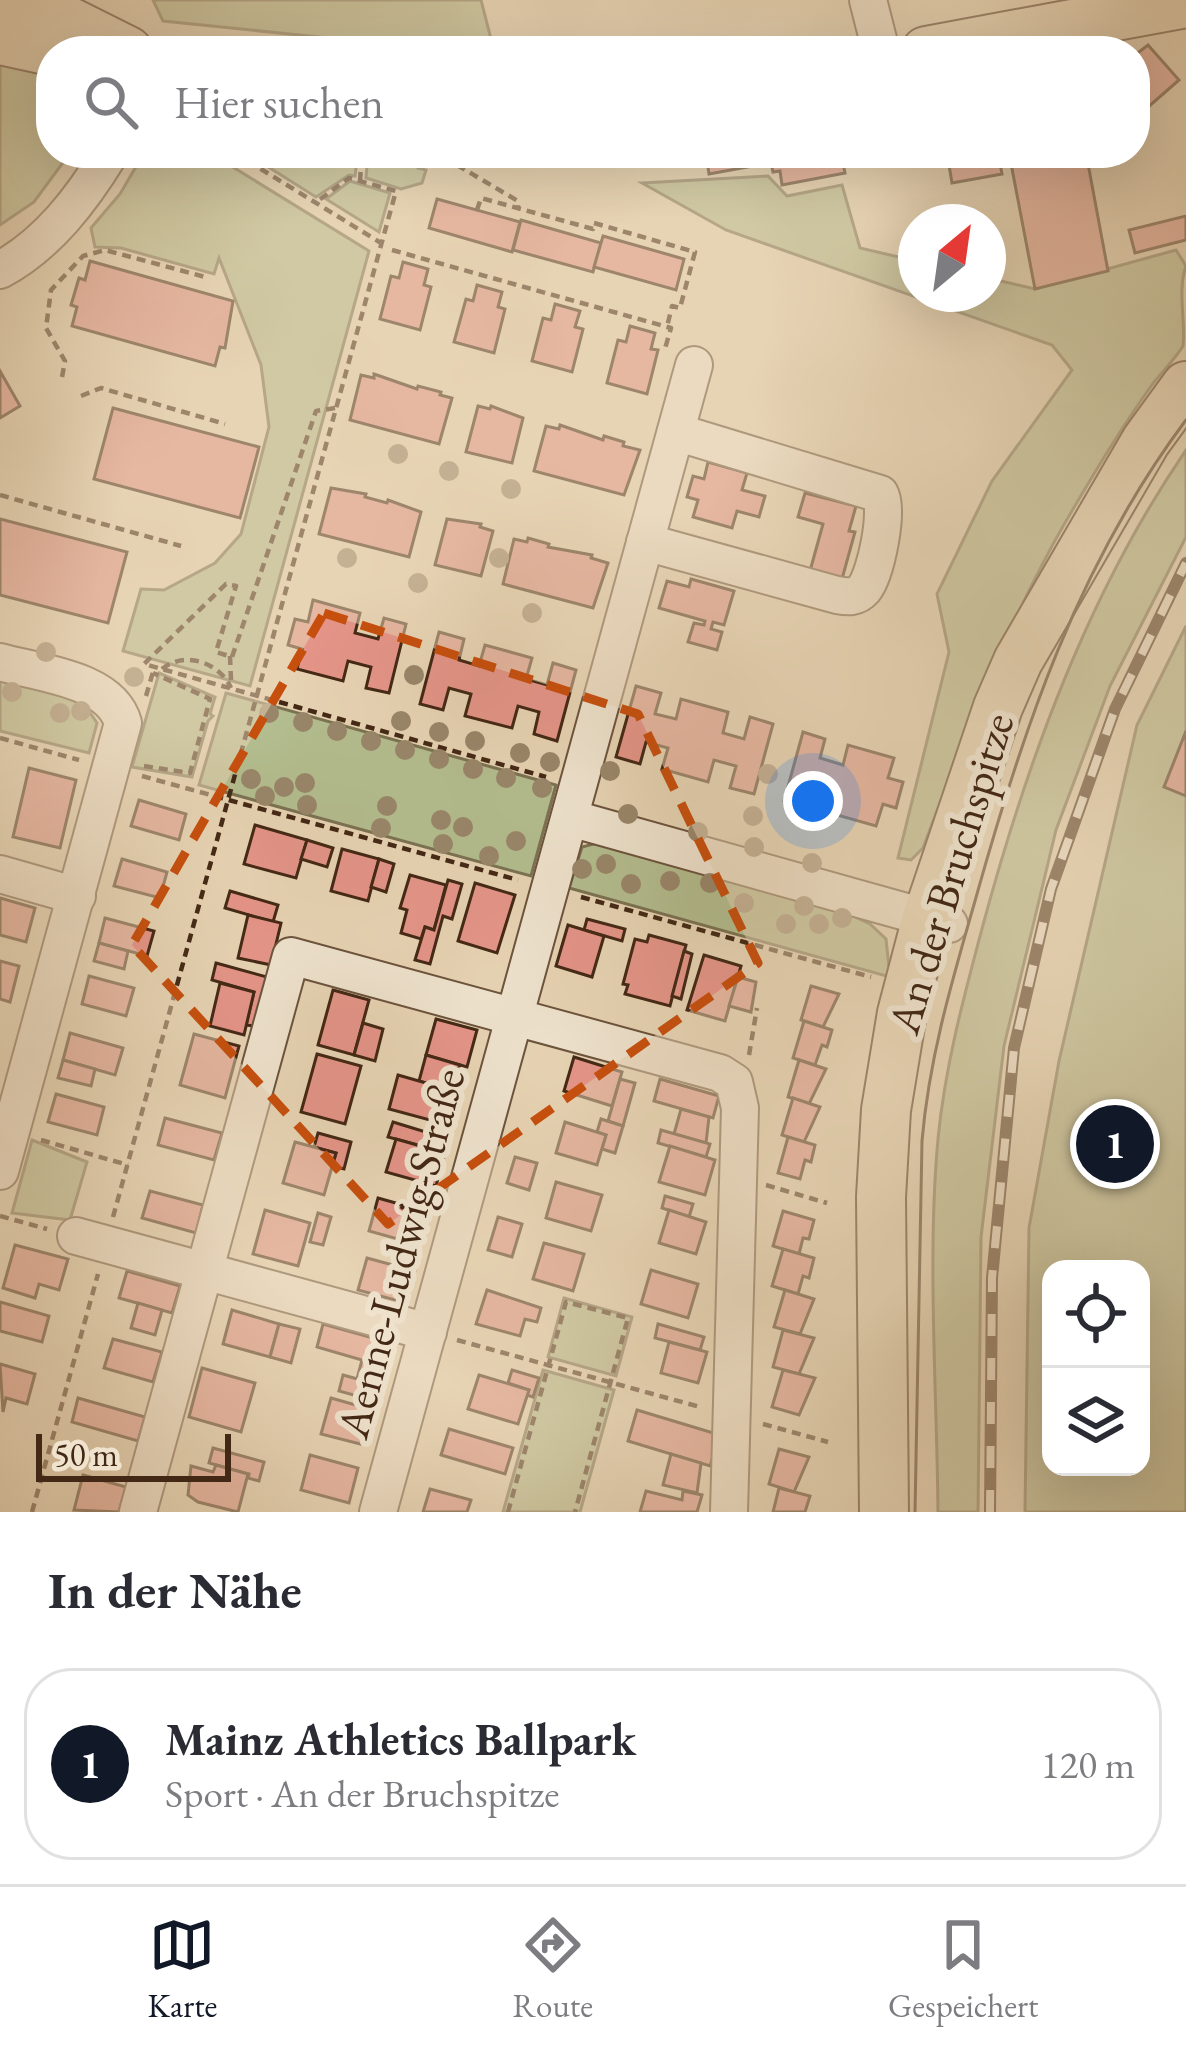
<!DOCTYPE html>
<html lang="de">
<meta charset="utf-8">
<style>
body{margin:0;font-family:"EB Garamond",serif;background:#f2f2f3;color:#2b2b33}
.controls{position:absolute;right:36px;bottom:36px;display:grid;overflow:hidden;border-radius:24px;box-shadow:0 12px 48px #0002}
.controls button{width:108px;height:108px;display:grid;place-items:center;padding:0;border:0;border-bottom:3px solid #e1e1e2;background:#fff;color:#2b2b33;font:60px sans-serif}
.compass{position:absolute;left:898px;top:204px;width:108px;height:108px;border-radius:50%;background:#fff;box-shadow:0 12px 48px #0002;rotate:29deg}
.scale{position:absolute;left:36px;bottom:30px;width:195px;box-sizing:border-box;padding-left:12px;border:6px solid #432815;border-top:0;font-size:33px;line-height:42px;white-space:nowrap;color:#432815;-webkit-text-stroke:9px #efe3ce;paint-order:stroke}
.you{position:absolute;left:813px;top:801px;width:42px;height:42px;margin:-30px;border:9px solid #fff;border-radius:50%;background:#1a73e8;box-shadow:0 0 0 18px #1a73e833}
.badge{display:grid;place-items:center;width:78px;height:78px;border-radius:50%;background:#111827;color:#fff;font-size:39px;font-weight:700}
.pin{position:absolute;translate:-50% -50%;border:6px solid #fff;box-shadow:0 3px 12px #0006}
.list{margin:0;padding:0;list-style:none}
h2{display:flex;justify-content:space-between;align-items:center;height:156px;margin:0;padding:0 48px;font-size:51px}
h2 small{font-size:39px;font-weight:400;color:#7c7c81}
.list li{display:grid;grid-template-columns:78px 1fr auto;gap:36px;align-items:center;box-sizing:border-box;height:192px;margin:0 24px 24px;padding:0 24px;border:3px solid #e1e1e2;border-radius:48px}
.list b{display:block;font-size:45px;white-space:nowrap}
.list p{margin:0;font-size:39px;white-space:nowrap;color:#7c7c81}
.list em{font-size:39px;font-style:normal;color:#7c7c81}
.icon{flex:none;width:66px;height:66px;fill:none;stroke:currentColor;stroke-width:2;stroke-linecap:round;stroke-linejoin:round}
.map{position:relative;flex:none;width:1186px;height:1512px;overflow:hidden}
.search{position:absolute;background:#fff;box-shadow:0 12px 48px #0002;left:36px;right:36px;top:36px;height:132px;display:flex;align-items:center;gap:30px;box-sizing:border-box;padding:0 42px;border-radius:48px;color:#7c7c81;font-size:45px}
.sheet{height:372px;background:#fff}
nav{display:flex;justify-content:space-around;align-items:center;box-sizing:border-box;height:168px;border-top:3px solid #e1e1e2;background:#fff;font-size:33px;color:#7c7c81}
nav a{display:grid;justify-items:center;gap:6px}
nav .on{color:#111827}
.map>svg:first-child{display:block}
</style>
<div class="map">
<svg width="1186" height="1512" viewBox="0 0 1186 1512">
<rect width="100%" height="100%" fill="#e7d4b4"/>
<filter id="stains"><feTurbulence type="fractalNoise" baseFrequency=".00167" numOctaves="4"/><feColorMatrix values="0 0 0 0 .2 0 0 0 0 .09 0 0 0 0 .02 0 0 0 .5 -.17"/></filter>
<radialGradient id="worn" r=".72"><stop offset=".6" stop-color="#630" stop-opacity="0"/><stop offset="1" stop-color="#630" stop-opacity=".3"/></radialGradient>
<g fill="#b3bd8f" stroke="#7b7252" stroke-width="3" fill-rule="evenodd">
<polygon points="153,0 481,0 494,51 454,51 163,21"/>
<polygon points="0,61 51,76 51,153 70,153 34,202 0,225"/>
<polygon points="144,153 210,153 369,251 250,686 123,651 141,589 164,590 215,563 241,534 269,427 261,365 219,258 214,274 121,248 95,247 91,228 120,194"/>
<polygon points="246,153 358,153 355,176 349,175 316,197"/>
<polygon points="368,153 419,153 418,168 426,170 422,183 401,189 366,178"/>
<path d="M 768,176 L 787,196 L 842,185 L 860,248 L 916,261 L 916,294 L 988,294 L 988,278 L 1035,289 L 1176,250 L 1186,266 C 1177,290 1186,322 1183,346 C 1174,361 1159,374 1149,389 C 1119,431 1092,477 1066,521 C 1006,625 965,737 923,848 L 911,860 L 898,858 L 949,652 L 937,594 L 992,481 L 1072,370 L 1052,345 L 726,230 L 642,183 Z"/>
<polygon points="350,181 390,193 379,232 326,199"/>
<path d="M 1186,450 L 1186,537 L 1110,686 L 1056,830 L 1004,1046 L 981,1237 L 978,1512 L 938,1512 C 937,1391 927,1259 938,1139 C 945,1066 964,996 983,925 C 1028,759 1088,593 1186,450 Z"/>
<path d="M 1186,626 L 1186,1512 L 1025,1512 L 1029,1228 L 1059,1061 L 1137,725 ZM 1051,1269 L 1141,1269 L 1141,1467 L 1051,1467 Z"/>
<polygon points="159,673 215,697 210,714 213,716 208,721 192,777 132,767"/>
<polygon points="0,678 73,698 84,704 97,723 89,753 0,731"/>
<polygon points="226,693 556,785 531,876 199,785"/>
<polygon points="597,843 851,915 870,924 886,939 890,977 569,888 582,847"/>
<polygon points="32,1140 87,1162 70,1220 12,1213"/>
<polygon points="564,1298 632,1317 616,1376 548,1357"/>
<polygon points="543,1370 614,1390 580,1512 503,1512"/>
</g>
<g fill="#e59589" stroke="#432815" stroke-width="3">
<polygon points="1148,45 1179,80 1147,108 1135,109 1135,55"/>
<polygon points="706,153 762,153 764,164 709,174"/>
<polygon points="769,153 841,153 845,173 782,185 780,171 773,172"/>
<polygon points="947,153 998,153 1002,174 952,183"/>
<polygon points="1009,153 1086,153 1108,271 1035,289"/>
<polygon points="437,199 520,222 512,252 429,228"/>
<polygon points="1186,216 1186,240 1135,253 1129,230"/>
<polygon points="521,220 601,243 593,272 513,250"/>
<polygon points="603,236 684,259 676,290 594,267"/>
<polygon points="90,261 233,301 225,348 220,347 215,366 72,326 77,307 71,305 79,278 85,280"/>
<polygon points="403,262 428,269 424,285 431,287 420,330 380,319 391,276 399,278"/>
<polygon points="477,285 502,292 498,307 505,309 494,353 454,342 466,299 473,301"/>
<polygon points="555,304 580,311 575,327 583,329 572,372 532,361 543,318 551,320"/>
<polygon points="630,326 655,333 651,349 658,350 647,394 607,383 618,340 626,342"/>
<polygon points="0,371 20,406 0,418"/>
<polygon points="374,374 417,389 418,386 441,392 440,395 452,398 439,444 350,420 361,375 374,378"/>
<polygon points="478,406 490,409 491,406 523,418 512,463 466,452"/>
<polygon points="113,408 259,447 240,518 94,479"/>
<polygon points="560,425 603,440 604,436 624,442 623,446 640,450 624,495 534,471 546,426 559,429"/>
<polygon points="708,462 747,473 742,490 765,496 759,517 737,511 732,528 693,517 698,500 687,497 693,476 704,479"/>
<polygon points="331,488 366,494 365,497 387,503 388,500 421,512 409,557 319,534"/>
<polygon points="805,493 856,506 849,531 855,532 842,579 810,571 823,524 798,517"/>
<polygon points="0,519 127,552 108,623 0,595"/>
<polygon points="447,519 481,524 480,527 493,531 481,576 435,565"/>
<polygon points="528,538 549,544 548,547 592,555 591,558 608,563 593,608 503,584 514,539 527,542"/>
<polygon points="691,579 734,591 724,625 713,622 711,629 722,632 717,650 688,642 694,623 704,625 705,621 659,608 667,581 689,587"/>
<polygon points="313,600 360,613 355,633 378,639 384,618 406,624 389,693 366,688 371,667 348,661 343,681 297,669 302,649 288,645 295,619 308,622"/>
<polygon points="439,632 464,639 459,660 479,666 485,645 532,658 526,679 547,685 553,663 576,670 557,741 534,734 539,712 518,706 512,728 465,716 471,694 449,688 443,710 420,704"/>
<polygon points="636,686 661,693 655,714 676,719 681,699 728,712 723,733 744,739 750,717 773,724 754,794 730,788 736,766 714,760 708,782 662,769 668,748 646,742 640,764 616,757"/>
<polygon points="1186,731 1186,796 1164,787"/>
<polygon points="803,732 825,739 820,758 843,765 848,745 894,758 888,778 903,782 896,808 883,804 876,826 830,813 835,793 812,786 807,807 784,801"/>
<polygon points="29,768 76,780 60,848 13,837"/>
<polygon points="139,800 186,814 179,840 131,826"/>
<polygon points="255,825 307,840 296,878 244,864"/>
<polygon points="307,840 333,848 327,867 301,859"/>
<polygon points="342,849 379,859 368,901 331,891"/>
<polygon points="122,859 167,872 160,898 114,886"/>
<polygon points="379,859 394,864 386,892 371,887"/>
<polygon points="410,875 446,885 434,930 425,927 421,939 401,933 407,910 400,908"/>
<polygon points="448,880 462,884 452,919 443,916 430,964 415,960 425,927 434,930"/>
<polygon points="475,883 515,895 497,953 458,941"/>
<polygon points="230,891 278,905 273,922 225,908"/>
<polygon points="0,898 35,908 26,942 0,935"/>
<polygon points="248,915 281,923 271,965 238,958"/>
<polygon points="105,918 154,931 147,956 99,943"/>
<polygon points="587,919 625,929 622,941 584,930"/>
<polygon points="568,925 604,936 592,977 556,966"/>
<polygon points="649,935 686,945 670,1006 625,994 628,985 623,984 635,939 647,942"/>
<polygon points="99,943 128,951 124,969 94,961"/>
<polygon points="684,951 692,954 681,999 672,996"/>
<polygon points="704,955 741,966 725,1021 687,1010"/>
<polygon points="0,961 19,966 10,1002 0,999"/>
<polygon points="216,963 267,977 254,1026 246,1025 254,992 212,980"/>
<polygon points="89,976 134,988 126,1016 82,1004"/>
<polygon points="738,977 756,982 751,1012 729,1006"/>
<polygon points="220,983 254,992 244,1035 210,1026"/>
<polygon points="811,986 839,994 823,1027 801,1020"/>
<polygon points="333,990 369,1000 354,1055 318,1045"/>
<polygon points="436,1019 477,1030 467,1067 426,1055"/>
<polygon points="804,1021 832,1030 827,1047 822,1045 815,1065 793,1058"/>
<polygon points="363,1023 383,1029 375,1061 354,1055"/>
<polygon points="70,1033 123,1048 115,1075 63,1060"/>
<polygon points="194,1034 239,1046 225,1098 180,1085"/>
<polygon points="317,1054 361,1066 345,1124 301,1112"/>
<polygon points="426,1055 460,1065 453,1091 419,1081"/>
<polygon points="574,1057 622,1072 612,1106 564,1091"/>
<polygon points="63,1060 95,1069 91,1086 58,1078"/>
<polygon points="799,1060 826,1069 809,1104 788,1097"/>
<polygon points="398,1075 461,1093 452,1126 389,1109"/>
<polygon points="620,1079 635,1083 623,1126 608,1121"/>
<polygon points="660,1079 719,1096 713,1118 654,1101"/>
<polygon points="56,1094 104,1107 97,1135 48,1122"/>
<polygon points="793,1098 820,1107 804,1142 782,1135"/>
<polygon points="681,1109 709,1117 706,1143 674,1134"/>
<polygon points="165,1118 222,1133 214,1160 158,1145"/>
<polygon points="601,1119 623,1126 615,1153 602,1149 606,1135 597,1132"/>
<polygon points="393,1122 429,1133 425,1147 388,1137"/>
<polygon points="565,1122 606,1135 597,1165 556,1153"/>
<polygon points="661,1130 710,1144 706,1157 658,1143"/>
<polygon points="318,1133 351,1142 344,1169 332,1166 336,1153 314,1147"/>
<polygon points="788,1137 815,1145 811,1162 805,1160 800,1179 778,1173"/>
<polygon points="396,1139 445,1153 436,1186 386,1172"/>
<polygon points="295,1142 336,1153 324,1195 283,1183"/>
<polygon points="670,1146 715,1160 705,1195 659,1182"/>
<polygon points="515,1157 537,1163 529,1190 507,1183"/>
<polygon points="556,1182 602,1195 591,1231 546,1218"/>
<polygon points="150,1191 203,1205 196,1233 142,1218"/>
<polygon points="665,1196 693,1204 689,1217 662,1208"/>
<polygon points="378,1198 428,1212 419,1245 369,1231"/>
<polygon points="265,1210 310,1223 298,1266 253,1254"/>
<polygon points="669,1210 706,1222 696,1254 659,1243"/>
<polygon points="783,1211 814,1220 809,1239 803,1238 799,1254 773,1246"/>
<polygon points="318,1213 331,1217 323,1245 310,1242"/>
<polygon points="498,1217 522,1224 512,1257 488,1250"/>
<polygon points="544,1243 584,1254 573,1291 533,1279"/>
<polygon points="15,1245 68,1259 59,1290 39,1284 35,1298 3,1288"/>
<polygon points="783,1249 814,1258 809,1278 803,1276 798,1294 772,1286"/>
<polygon points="367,1258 415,1271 406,1303 358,1290"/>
<polygon points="651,1270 698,1284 688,1318 641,1304"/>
<polygon points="127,1271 180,1286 172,1313 119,1298"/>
<polygon points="487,1290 541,1308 537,1322 525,1319 520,1336 476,1324"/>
<polygon points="785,1290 814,1299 800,1334 774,1327"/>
<polygon points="0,1302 49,1316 42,1342 0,1331"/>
<polygon points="138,1303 162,1310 155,1335 131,1328"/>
<polygon points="232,1310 279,1324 270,1357 223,1344"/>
<polygon points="279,1324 300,1329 291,1363 270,1357"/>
<polygon points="323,1324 391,1343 380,1386 357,1379 362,1360 317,1347"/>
<polygon points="658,1324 704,1337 700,1350 655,1338"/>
<polygon points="783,1330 814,1338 799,1374 773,1367"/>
<polygon points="113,1339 162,1352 153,1382 104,1368"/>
<polygon points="669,1342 707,1352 698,1383 661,1373"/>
<polygon points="0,1364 35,1374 27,1404 6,1398 3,1412"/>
<polygon points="202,1368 255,1383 241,1432 189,1417"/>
<polygon points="512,1370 539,1378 533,1397 527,1395 529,1390 508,1383"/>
<polygon points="783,1370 815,1378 799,1415 772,1407"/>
<polygon points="343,1375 372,1383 368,1399 339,1391"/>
<polygon points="479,1375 529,1390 518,1424 468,1409"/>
<polygon points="78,1398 145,1417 138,1441 72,1422"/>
<polygon points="331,1398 370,1409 360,1444 321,1434"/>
<polygon points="637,1410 720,1435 710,1466 628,1441"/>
<polygon points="449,1429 513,1448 505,1474 441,1455"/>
<polygon points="213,1448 264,1462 259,1481 248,1478 249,1474 209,1463"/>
<polygon points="779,1449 809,1457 794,1492 769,1484"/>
<polygon points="671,1454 701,1463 697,1493 663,1485"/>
<polygon points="310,1455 358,1468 349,1503 301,1490"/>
<polygon points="216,1465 248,1474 238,1512 198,1502 188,1495 191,1466 213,1472"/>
<polygon points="83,1475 126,1487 119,1512 74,1510"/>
<polygon points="779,1488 810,1496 805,1512 773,1512"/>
<polygon points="430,1489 471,1500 467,1512 423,1512"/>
<polygon points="646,1491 682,1500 683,1491 702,1495 697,1512 640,1512"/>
</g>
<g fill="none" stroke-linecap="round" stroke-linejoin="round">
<g stroke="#6c533d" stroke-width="40">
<g id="minor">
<polyline points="868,0 881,51"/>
<path d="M 0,270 C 48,244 82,199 110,153"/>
<path d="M 645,542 L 837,595 C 848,597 856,598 864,589 C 876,574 889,510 880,494 L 676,432"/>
<path d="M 0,662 C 39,673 111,679 123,723 L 0,1171"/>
<polyline points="570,818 949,924"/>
<polyline points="0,874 77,896"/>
<polyline points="76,1236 428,1332"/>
<polyline points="138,1512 291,956 720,1073 734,1082 740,1108 729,1512"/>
<polyline points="378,1512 694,365"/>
</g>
</g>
<g stroke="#432815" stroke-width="52">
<g id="major">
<polyline points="0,3 60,17 128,51"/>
<polyline points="0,40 51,51"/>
<polyline points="926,51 1186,3"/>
<polyline points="884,1512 881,1197 886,1110 902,1013 927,918 998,707 1018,661 1146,441 1186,386"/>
</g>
</g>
<g stroke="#432815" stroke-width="4.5" stroke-dasharray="9 6" stroke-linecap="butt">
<polyline points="235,153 381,243"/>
<polyline points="213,159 217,153"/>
<polyline points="457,165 518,201 518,208"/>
<polyline points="360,181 362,153"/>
<polyline points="477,210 481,198 593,229 594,223 695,252 680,308 672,306 667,327"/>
<polyline points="392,250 671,328 664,352"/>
<polyline points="62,377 65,361 46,328 51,290 83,256 105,250 209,278"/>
<polyline points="81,396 101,388 225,424"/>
<polyline points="335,408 316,411 232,657 216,652 236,586 226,584 144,664 546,777"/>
<polyline points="0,495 181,546"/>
<polyline points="230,656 231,680"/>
<path d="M 162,669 C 185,650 220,663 231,688"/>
<polyline points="146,696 153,672"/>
<polyline points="0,738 79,760"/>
<polyline points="144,766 190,773 210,699 153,673"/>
<polyline points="142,776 518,880"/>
<polyline points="581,897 871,977"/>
<polyline points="749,1055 757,1008"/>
<polyline points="41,1140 128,1165"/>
<polyline points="766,1185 827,1203"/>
<polyline points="0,1216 47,1229"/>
<polyline points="113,1217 396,191 349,178 315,203"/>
<polyline points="457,1340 700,1407"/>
<polyline points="763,1424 828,1442"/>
<polyline points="32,1512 98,1274"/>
<polyline points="508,1512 566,1302 628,1318 575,1512"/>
</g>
<use href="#minor" stroke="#efe3ce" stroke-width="36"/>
<use href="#major" stroke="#e7d4b4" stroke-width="48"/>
<path stroke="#432815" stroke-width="3" d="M 915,1512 L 922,1141 C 929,1058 952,981 975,901 C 1023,729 1078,564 1186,420"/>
<g stroke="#432815" stroke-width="12">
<polyline id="rail" points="990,1512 992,1278 1014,1048 1051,889 1115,709 1186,563"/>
</g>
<use href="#rail" stroke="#efe3ce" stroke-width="8" stroke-dasharray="22" stroke-linecap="butt"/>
</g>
<g fill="#99866a">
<circle cx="398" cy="454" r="10"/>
<circle cx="449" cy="471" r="10"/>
<circle cx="511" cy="489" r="10"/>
<circle cx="347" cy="558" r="10"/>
<circle cx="499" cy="558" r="10"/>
<circle cx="418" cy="583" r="10"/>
<circle cx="532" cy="613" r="10"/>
<circle cx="46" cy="652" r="10"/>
<circle cx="414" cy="675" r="10"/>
<circle cx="134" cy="677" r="10"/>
<circle cx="12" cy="692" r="10"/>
<circle cx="81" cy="711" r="10"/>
<circle cx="60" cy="713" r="10"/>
<circle cx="269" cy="713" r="10"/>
<circle cx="401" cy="721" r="10"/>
<circle cx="303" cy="722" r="10"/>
<circle cx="337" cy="731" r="10"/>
<circle cx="439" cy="732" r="10"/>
<circle cx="371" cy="741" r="10"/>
<circle cx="475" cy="741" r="10"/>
<circle cx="405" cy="750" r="10"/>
<circle cx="520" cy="753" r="10"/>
<circle cx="439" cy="759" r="10"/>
<circle cx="550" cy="762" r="10"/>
<circle cx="473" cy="769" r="10"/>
<circle cx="610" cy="771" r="10"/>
<circle cx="768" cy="774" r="10"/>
<circle cx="506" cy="778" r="10"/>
<circle cx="251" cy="779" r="10"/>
<circle cx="305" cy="783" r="10"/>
<circle cx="284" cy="787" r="10"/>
<circle cx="542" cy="788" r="10"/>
<circle cx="265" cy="796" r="10"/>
<circle cx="307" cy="805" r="10"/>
<circle cx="387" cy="806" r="10"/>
<circle cx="628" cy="814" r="10"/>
<circle cx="753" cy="816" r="10"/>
<circle cx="441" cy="820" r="10"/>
<circle cx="463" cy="827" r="10"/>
<circle cx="381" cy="828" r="10"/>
<circle cx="698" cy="832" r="10"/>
<circle cx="516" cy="841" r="10"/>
<circle cx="443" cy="844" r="10"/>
<circle cx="754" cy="847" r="10"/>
<circle cx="489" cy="856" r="10"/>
<circle cx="812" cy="863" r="10"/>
<circle cx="606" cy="864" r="10"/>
<circle cx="582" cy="869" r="10"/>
<circle cx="670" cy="881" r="10"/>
<circle cx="710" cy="883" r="10"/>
<circle cx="631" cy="884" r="10"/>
<circle cx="744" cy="903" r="10"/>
<circle cx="804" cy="906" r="10"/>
<circle cx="842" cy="918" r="10"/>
<circle cx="786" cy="924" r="10"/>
<circle cx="819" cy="924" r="10"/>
</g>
<path d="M0 0H1186V1512H0ZM 324,613 L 638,714 L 758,963 L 388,1224 L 132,945 Z" fill="#e7d4b4" fill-opacity=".55" fill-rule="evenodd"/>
<path fill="none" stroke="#c74f0e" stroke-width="9" stroke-dasharray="24 15" stroke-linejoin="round" d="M 324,613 L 638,714 L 758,963 L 388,1224 L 132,945 Z"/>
<g text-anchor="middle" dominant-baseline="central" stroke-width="12" stroke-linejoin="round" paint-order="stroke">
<g font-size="45" fill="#432815" stroke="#efe3ce">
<text transform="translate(950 873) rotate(-73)">An der Bruchspitze</text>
<text transform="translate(400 1253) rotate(-75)">Aenne-Ludwig-Straße</text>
</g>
</g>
<rect width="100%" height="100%" filter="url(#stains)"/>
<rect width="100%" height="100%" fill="url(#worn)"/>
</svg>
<div class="controls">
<button><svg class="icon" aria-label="locate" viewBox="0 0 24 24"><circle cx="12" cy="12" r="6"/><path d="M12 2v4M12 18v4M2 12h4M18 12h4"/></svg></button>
<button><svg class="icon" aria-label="layers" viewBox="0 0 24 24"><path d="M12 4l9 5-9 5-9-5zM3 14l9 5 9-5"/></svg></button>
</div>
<svg class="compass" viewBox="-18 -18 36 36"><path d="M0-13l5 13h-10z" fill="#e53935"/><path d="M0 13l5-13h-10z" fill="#7c7c81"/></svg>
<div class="scale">50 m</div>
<div class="you"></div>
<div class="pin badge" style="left:1115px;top:1144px">1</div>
<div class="search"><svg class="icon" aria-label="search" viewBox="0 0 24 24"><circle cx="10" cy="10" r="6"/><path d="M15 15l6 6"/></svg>Hier suchen</div>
</div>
<section class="sheet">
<h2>In der Nähe<small></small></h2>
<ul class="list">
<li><span class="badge">1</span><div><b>Mainz Athletics Ballpark</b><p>Sport · An der Bruchspitze</p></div><em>120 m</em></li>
</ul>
</section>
<nav>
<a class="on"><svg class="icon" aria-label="map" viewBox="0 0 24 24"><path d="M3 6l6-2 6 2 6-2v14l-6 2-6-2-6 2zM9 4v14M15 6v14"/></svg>Karte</a>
<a><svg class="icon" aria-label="directions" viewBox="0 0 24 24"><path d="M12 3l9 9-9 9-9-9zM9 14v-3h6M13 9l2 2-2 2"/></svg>Route</a>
<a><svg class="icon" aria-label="saved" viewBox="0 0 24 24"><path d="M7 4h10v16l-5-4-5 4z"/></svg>Gespeichert</a>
</nav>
